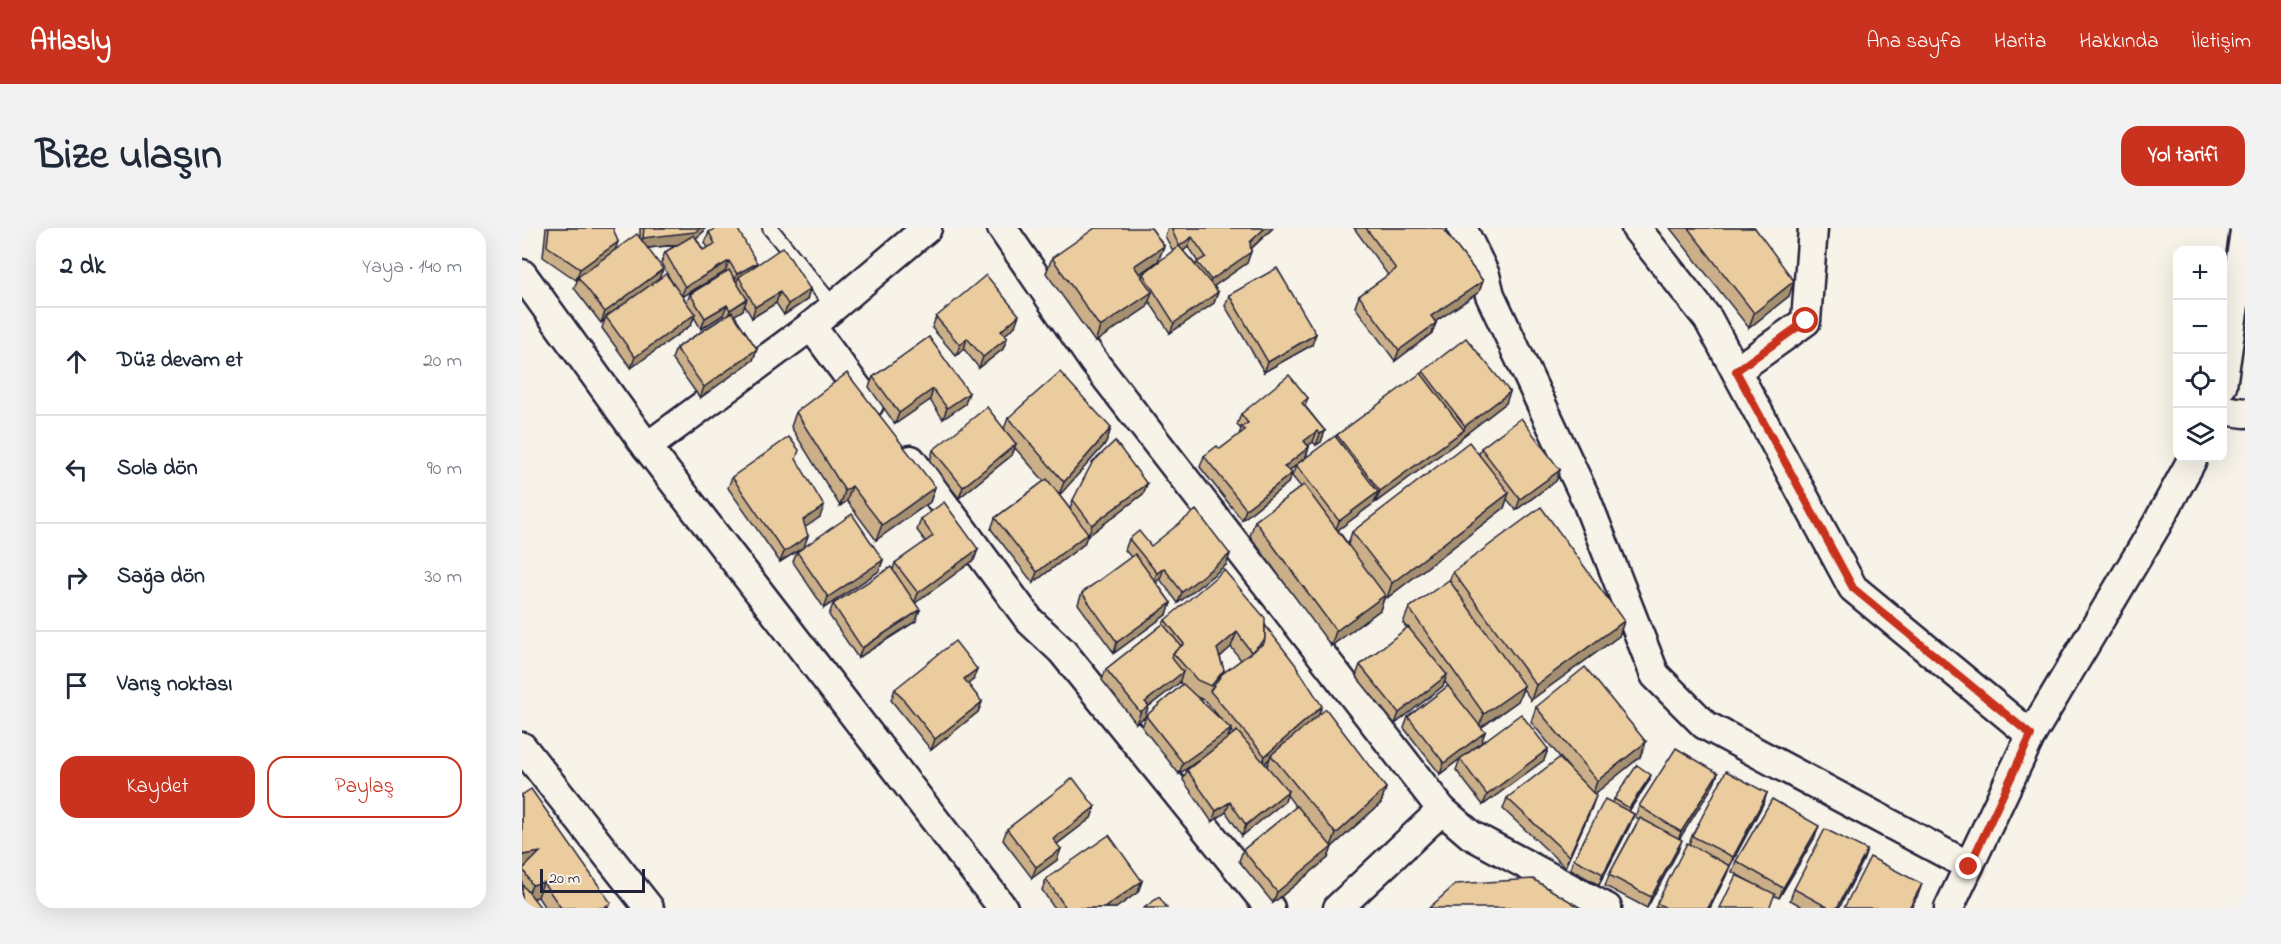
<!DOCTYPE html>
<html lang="tr">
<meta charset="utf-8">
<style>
body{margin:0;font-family:"Indie Flower",sans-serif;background:#f2f2f3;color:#1f2937}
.controls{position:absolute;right:18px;top:18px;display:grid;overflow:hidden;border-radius:12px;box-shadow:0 6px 24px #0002}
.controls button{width:54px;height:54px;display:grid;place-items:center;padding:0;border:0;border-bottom:2px solid #e0e1e3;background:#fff;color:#1f2937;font:30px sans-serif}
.scale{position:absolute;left:18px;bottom:15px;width:105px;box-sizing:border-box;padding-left:6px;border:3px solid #22223b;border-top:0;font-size:16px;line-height:21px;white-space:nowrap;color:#22223b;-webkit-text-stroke:4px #f7f3e8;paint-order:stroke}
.stop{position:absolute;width:18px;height:18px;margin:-14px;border:4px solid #c8321e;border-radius:50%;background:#fff}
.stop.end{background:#c8321e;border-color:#fff;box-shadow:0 2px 6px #0008}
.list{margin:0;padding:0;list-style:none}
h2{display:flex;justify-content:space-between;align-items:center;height:78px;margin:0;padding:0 24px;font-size:26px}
h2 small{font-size:20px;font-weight:400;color:#747a83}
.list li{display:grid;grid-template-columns:39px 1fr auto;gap:18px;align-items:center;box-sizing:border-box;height:108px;padding:0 24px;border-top:2px solid #e0e1e3}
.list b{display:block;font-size:22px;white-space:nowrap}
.list em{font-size:20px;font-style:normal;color:#747a83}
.actions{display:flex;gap:12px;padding:18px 24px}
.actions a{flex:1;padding:14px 0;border:2px solid #c8321e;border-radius:18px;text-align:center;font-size:21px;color:#c8321e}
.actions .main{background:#c8321e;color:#fff}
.icon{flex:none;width:33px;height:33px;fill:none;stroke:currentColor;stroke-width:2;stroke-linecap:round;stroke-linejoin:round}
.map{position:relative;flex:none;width:1723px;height:680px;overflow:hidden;border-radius:18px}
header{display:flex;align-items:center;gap:36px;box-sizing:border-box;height:84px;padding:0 30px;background:#c8321e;color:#fff}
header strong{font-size:28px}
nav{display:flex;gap:33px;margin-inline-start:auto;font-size:21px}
.intro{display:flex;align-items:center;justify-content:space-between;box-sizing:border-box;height:144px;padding:0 36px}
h1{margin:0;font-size:42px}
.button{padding:15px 27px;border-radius:18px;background:#c8321e;color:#fff;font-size:21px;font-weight:700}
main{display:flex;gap:36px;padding:0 36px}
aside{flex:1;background:#fff;border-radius:18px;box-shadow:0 6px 24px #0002}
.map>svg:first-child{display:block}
</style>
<header>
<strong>Atlasly</strong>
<nav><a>Ana sayfa</a><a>Harita</a><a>Hakkında</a><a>İletişim</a></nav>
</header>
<div class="intro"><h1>Bize ulaşın</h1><a class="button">Yol tarifi</a></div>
<main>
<aside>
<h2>2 dk<small>Yaya · 140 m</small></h2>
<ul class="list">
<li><svg class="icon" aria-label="ahead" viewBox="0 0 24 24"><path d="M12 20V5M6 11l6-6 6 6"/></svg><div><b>Düz devam et</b></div><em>20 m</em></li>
<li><svg class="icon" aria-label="left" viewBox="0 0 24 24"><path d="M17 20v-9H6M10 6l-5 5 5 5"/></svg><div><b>Sola dön</b></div><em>90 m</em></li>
<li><svg class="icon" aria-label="right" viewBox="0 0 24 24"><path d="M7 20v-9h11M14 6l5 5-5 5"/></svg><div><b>Sağa dön</b></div><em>30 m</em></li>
<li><svg class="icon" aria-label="arrive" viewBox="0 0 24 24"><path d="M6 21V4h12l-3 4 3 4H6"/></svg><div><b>Varış noktası</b></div></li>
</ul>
<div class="actions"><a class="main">Kaydet</a><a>Paylaş</a></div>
</aside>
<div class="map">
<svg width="1723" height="680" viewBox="0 0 1723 680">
<rect width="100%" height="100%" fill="#f7f3e8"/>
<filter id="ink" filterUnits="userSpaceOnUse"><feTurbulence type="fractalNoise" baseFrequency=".0167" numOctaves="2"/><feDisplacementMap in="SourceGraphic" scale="12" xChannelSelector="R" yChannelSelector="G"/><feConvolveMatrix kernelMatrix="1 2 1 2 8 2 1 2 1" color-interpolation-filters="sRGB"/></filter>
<g filter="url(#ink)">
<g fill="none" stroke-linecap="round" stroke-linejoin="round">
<g stroke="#22223b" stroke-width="18">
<polyline id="lane" points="248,0 312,79"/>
</g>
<g stroke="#22223b" stroke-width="33">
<g id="street">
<polyline points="480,0 572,134 920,582 949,607 1085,680"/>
<polyline points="940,0 963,47 968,67 1064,271 1133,447 1183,497 1447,638"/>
<polyline points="1114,0 1186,91 1331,360 1509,507"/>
<polyline points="0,46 125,219 481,680"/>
<polyline points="289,98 347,176"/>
<polyline points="1214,143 1284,93 1291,0"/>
<polyline points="1700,158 1723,3"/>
<polyline points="1700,182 1723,185"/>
<polyline points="125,219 289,98 405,0"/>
<polyline points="389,232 508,393 540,423 748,680"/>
<polyline points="0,519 127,680"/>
<polyline points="816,680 920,582"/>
<polyline points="1427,680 1509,507 1635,296 1671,230"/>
</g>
</g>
<use href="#lane" stroke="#f7f3e8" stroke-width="14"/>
<use href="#street" stroke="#f7f3e8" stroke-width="28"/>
</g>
<g fill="#caaf88" stroke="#22223b" stroke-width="1.5" fill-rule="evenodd">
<path d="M 24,0 L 91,0 L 92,22 L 118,10 L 118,0 L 183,0 L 182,3 L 174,10 L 181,22 L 186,20 L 183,15 L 187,4 L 285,72 L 262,87 L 254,75 L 230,90 L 223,78 L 221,82 L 212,87 L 235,121 L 231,132 L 178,170 L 150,131 L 154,120 L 202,89 L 201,87 L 179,101 L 172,89 L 169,97 L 109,140 L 80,100 L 83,91 L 79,95 L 52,60 L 56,51 L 54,52 L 21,29 ZM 155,17 L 143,24 L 139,35 L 151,56 L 137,50 L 126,20 ZM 203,44 L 168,66 L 165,74 L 160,69 Z"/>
<path d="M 646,0 L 751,0 L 729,21 L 725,35 L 692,58 L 696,64 L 692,75 L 648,105 L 627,73 L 625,79 L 573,114 L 524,45 L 530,30 L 630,1 L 642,18 L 636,33 L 618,46 L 620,49 L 621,46 L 651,23 L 643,8 ZM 666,19 L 676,34 L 674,37 L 661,23 Z"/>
<polygon points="832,0 920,0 961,53 957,64 913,94 914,95 910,105 873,133 833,79 837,68 866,47"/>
<polygon points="1148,0 1233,0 1267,68 1227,100"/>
<polygon points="707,67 790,117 742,144 703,78"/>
<polygon points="414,89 493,98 482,107 485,110 481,121 457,140 442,121 434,128 410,100"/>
<polygon points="407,109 443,176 421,191 408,172 373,196 347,159 351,149"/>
<polygon points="901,143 984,175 940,209 938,212 854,274 853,272 852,275 816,302 826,316 830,304 957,226 959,220 1038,242 1034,253 994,282 985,271 982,280 865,370 863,368 858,382 809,418 728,308 733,293 779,259 770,248 774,237 767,243 770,245 766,255 720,292 678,239 682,228 698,221 717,207 719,201 715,197 719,186 786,170 783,178 803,203 799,214 794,217 791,214 786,217 787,219 784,230 814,210 815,207 900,146"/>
<polygon points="274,184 413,259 408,274 354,312 325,273 318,278 269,199"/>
<polygon points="486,190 589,200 584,215 537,267 548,281 551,272 625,256 621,266 566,308 565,307 562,316 511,355 469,301 473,290 522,253 493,220 490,227 437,270 408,233 411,222 482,201"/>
<polygon points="274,231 298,289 283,298 282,319 361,332 357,343 302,380 271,334 275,324 280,320 258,334 206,260 210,249"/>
<polygon points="399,291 456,321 452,332 393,375 394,393 336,430 307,387 311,376 371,342 373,335 404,314 395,302"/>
<polygon points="607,311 629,318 708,326 704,337 656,375 638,351 634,354 649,375 645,386 592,425 556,376 560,365 609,329 603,322"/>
<polygon points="931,344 1102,393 1097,408 1009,472 1001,461 996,473 959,500 963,504 959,515 918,546 882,500 886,489 926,458 923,454 921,458 873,496 834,448 838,437 885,400 881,395 887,380 927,353"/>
<path d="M 643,392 L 743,397 L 796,488 L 864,560 L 859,575 L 810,619 L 806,630 L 751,675 L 717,633 L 721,622 L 774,579 L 765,567 L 763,573 L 720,608 L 704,584 L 690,594 L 661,552 L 665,542 L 686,526 L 657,546 L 620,499 L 624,488 L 660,457 L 658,454 L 626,479 L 623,489 L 614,495 L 580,452 L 584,441 L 641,396 ZM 709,419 L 719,432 L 700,446 L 702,442 L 698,429 ZM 675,469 L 684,473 L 701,494 ZM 709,503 L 711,506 L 706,510 ZM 748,530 L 745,538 L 743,535 Z"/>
<polygon points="451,452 446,456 460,474 456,484 409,522 369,472 373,461"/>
<polygon points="1014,479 1118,529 1072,566 1070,579 1043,639 981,581 985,570 1047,540 1009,494"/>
<polygon points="1026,521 1022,532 961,577 934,542 938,531"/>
<polygon points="1196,545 1192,556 1157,610 1156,623 1125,680 1083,658 1087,647 1117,591 1113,589 1117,578"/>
<polygon points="1127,553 1107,583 1112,586 1108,597 1077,657 1048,641 1052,631 1091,575 1092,571"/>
<polygon points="1245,565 1241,576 1207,640 1204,648 1188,680 1133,680 1167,616 1170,608"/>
<polygon points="0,567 87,680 23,680 16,669 12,670 0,680 0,644 1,641 0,641"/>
<polygon points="573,579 569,590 535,616 535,632 510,650 481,612 485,601"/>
<polygon points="1293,609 1257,670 1210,644 1214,633"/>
<polygon points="1345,622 1341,633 1317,680 1279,680 1279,678 1268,672 1272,661"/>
<polygon points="524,651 620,653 616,664 594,680 532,680 520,662"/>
</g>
<g fill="#a48f6f" stroke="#22223b" stroke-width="1.5">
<polygon points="178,0 183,0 182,3 169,15 117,21 121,10"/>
<polygon points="743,0 751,0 724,25 728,14"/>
<polygon points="670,9 666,19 654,29 657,18"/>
<polygon points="96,14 92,25 56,49 54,52 58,41"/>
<polygon points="642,18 636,33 607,53 612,38"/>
<polygon points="729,24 725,35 685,63 689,52"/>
<polygon points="207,33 203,44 159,69 163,59"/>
<polygon points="235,35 231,46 217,49 214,55 211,57 215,46"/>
<polygon points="141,41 137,51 84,89 83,91 79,95 83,84"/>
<polygon points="961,53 957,64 905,99 909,88"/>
<polygon points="1272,53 1267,68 1227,100 1232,85"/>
<polygon points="288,61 285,72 262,87 266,76"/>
<polygon points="258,64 254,75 230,90 233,79"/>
<polygon points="630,64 625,79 573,114 578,99"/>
<polygon points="696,64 692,75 648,105 652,95"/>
<polygon points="225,71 221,82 204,93 208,82"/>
<polygon points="205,77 201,87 179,101 183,90"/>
<polygon points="173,86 169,97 109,140 113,129"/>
<polygon points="497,87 493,98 475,114 479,103"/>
<polygon points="914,95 910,105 873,133 877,122"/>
<polygon points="794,106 790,117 742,144 746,134"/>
<polygon points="445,110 442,121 434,128 438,117"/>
<polygon points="485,110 481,121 457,140 461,129"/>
<polygon points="235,121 231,132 178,170 182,159"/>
<polygon points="411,161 408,172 373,196 377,185"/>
<polygon points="988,164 984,175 940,209 938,212 854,274 858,263 942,202 943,198"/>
<polygon points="447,165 443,176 421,191 425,180"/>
<polygon points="589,200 584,215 536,269 542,254"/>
<polygon points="795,203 791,214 778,223 782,213"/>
<polygon points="803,203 799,214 794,217 798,206"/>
<polygon points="494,216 490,227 437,270 441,259"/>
<polygon points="787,219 783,230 758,250 762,239"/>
<polygon points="1038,242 1034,253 994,282 998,271"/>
<polygon points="770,245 766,255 720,292 724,281"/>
<polygon points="625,256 621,266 566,308 570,297"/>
<polygon points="330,258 325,273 318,278 323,263"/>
<polygon points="413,259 408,274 354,312 360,297"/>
<polygon points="856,264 852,275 813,304 817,293"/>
<polygon points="987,265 982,280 865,370 870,355"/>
<polygon points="302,278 298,289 278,303 281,292"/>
<polygon points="566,305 562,316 511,355 515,344"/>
<polygon points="286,308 282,319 258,334 262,324"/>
<polygon points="456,321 452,332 392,376 396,365"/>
<polygon points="708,326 704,337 656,375 660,364"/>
<polygon points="361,332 357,343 302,380 306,369"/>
<polygon points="642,340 638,351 631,356 635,345"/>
<polygon points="863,367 858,382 809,418 814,403"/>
<polygon points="649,375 645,386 592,425 595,414"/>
<polygon points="398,382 394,393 336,430 340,420"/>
<polygon points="1102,393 1097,408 1009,472 1014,457"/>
<polygon points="715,404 709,419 690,436 695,421"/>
<polygon points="455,441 451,452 438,462 442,451"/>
<polygon points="661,444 657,455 626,479 623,489 614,495 623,474"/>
<polygon points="925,447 921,458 873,496 877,485"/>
<polygon points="1002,458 996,473 956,501 962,486"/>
<polygon points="460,474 456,484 409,522 413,511"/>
<polygon points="800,478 796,489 749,527 748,530 739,539 743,528"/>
<polygon points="709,501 705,512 657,546 661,535"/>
<polygon points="963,504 959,515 918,546 922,535"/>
<polygon points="1124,514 1118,529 1070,568 1075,553"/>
<polygon points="1026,521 1022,532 961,577 965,567"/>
<polygon points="1196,545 1192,556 1155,615 1159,604"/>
<polygon points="1129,547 1127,553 1105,586 1107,580"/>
<polygon points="864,560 859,575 810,619 806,630 751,675 755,664 808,620 814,606"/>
<polygon points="766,563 763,573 720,608 724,597"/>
<polygon points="1245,565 1241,576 1207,640 1211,629"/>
<polygon points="1074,568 1070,579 1043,639 1047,628"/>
<polygon points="708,574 704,584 690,594 694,583"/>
<polygon points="573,579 569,590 527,622 531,611"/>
<polygon points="1112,586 1108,597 1077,657 1081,646"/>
<polygon points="1297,598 1293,609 1257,670 1261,660"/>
<polygon points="1160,612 1156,623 1125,680 1129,669"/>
<polygon points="539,621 535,632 510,650 514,639"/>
<polygon points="1345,622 1341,633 1317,680 1315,680"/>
<polygon points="18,624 13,639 0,641 0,627"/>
<polygon points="1208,638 1204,648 1188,680 1186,680"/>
<polygon points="620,653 616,664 594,680 582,680"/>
<polygon points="21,654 16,669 4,672 10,657"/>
<polygon points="1400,656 1396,667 1389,680 1387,680"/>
</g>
<g fill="#ebcc9e" stroke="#22223b" stroke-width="1.5">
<polygon points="27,0 91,0 96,14 58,41 25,18"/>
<polygon points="122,0 178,0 173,4 121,10"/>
<polygon points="195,0 215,0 235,35 215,46 207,33 163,59 143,24 172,7 181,22 193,16 187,4"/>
<polygon points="573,0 629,0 642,18 612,38 630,64 578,99 530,30"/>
<polygon points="649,0 743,0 728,14 729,24 689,52 675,34 684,29 670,9 657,18"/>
<polygon points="844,0 920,0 961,53 909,88 914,95 877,122 837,68 874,41"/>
<polygon points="1166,0 1233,0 1272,53 1232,85"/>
<polygon points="115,6 141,41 83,84 56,49"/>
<polygon points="657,18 696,64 652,95 621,46"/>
<polygon points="261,19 288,61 266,76 258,64 233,79 217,49"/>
<polygon points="755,40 794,106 746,134 707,67"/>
<polygon points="207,42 225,71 208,82 205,77 183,90 168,66"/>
<polygon points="144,46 173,86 113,129 84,89"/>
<polygon points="464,47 497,87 479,103 485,110 461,129 445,110 438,117 414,89"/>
<polygon points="210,84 235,121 182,159 154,120"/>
<polygon points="407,109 447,165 425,180 411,161 377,185 351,149"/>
<polygon points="944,110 988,164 943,198 901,143"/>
<polygon points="538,144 589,200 542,254 486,190"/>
<polygon points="325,145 413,259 360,297 330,258 323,263 274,184"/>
<polygon points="899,145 942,202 858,263 815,207"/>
<polygon points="767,147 786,170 780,175 803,203 798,206 795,203 782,213 787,219 762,239 770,245 724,281 682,228 695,218 698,221 723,202 719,199 726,195 719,186"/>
<polygon points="465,179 494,216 441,259 411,222"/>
<polygon points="999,190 1038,242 998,271 959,220"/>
<polygon points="813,208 856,264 817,293 774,237"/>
<polygon points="267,209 277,222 274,231 302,278 281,292 286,308 262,324 210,249"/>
<polygon points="593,213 625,256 570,297 551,272 570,235"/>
<polygon points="947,214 987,265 870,355 830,304"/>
<polygon points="525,251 566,305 515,344 473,290"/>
<polygon points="782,257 863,367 814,403 733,293"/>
<polygon points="422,274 456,321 396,365 373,335 411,308 399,291"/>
<polygon points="1019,279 1102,393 1014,457 931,344"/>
<polygon points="674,282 708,326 660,364 642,340 635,345 607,311 617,303 629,318"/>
<polygon points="330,286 361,332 306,369 275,324"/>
<polygon points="613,326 649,375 595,414 560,365"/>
<polygon points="369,339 398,382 340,420 311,376"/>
<polygon points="702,342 743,390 743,411 729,424 715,404 695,421 702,442 689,458 675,452 651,425 662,416 643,392"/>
<polygon points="927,352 1002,458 962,486 887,380"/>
<polygon points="641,396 659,418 651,425 649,429 661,444 623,474 627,478 618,484 584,441"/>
<polygon points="743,397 773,436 800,478 743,528 688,463 700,446 742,415 743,411"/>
<polygon points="886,399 925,447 877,485 838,437"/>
<polygon points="433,413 455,441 442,451 460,474 413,511 373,461"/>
<polygon points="1063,439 1124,514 1075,553 1014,479"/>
<polygon points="661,456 709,501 661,535 624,488"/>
<polygon points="926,458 963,504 922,535 886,489"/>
<polygon points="804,481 864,560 814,606 749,527"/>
<polygon points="999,486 1026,521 965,567 938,531"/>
<polygon points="715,503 766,563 724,597 708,574 694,583 665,542"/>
<polygon points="1154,520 1196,545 1159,604 1117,578"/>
<polygon points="1037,530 1074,568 1047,628 985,570"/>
<polygon points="1115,537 1129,547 1107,580 1092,571"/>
<polygon points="1204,543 1245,565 1211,629 1170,608"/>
<polygon points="551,550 573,579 531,611 539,621 514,639 485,601"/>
<polygon points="9,561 89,675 81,680 39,680 21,654 10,657 1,641 18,624 0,627 0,567"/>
<polygon points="1083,571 1112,586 1081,646 1052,631"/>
<polygon points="1250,571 1297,598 1261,660 1214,633"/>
<polygon points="775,578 810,619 755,664 721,622"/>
<polygon points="1118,590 1160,612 1129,669 1087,647"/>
<polygon points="1303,601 1345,622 1315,680 1307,680 1272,661"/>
<polygon points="587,607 620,653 582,680 544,680 524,651"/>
<polygon points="1165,615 1208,638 1186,680 1144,680 1135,675"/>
<polygon points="1348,629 1400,656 1387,680 1322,680"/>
<polygon points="1214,647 1253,666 1247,680 1198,680"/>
<polygon points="1011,651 1059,680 907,680 934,656"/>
<polygon points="0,656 19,680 0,680"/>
<polygon points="637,669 645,680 622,680"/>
</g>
</g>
<g fill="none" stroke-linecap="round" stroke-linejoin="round" filter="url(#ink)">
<polyline stroke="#c8321e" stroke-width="8" points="1284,93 1214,143 1331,360 1509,507 1447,639"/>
</g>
</svg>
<div class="controls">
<button>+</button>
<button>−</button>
<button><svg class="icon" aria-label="locate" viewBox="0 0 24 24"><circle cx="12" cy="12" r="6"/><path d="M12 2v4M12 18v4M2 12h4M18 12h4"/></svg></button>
<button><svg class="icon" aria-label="layers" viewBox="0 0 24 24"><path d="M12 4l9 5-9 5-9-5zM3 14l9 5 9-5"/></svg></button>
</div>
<div class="scale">20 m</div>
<div class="stop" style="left:1284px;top:93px"></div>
<div class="stop end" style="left:1447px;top:639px"></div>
</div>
</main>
